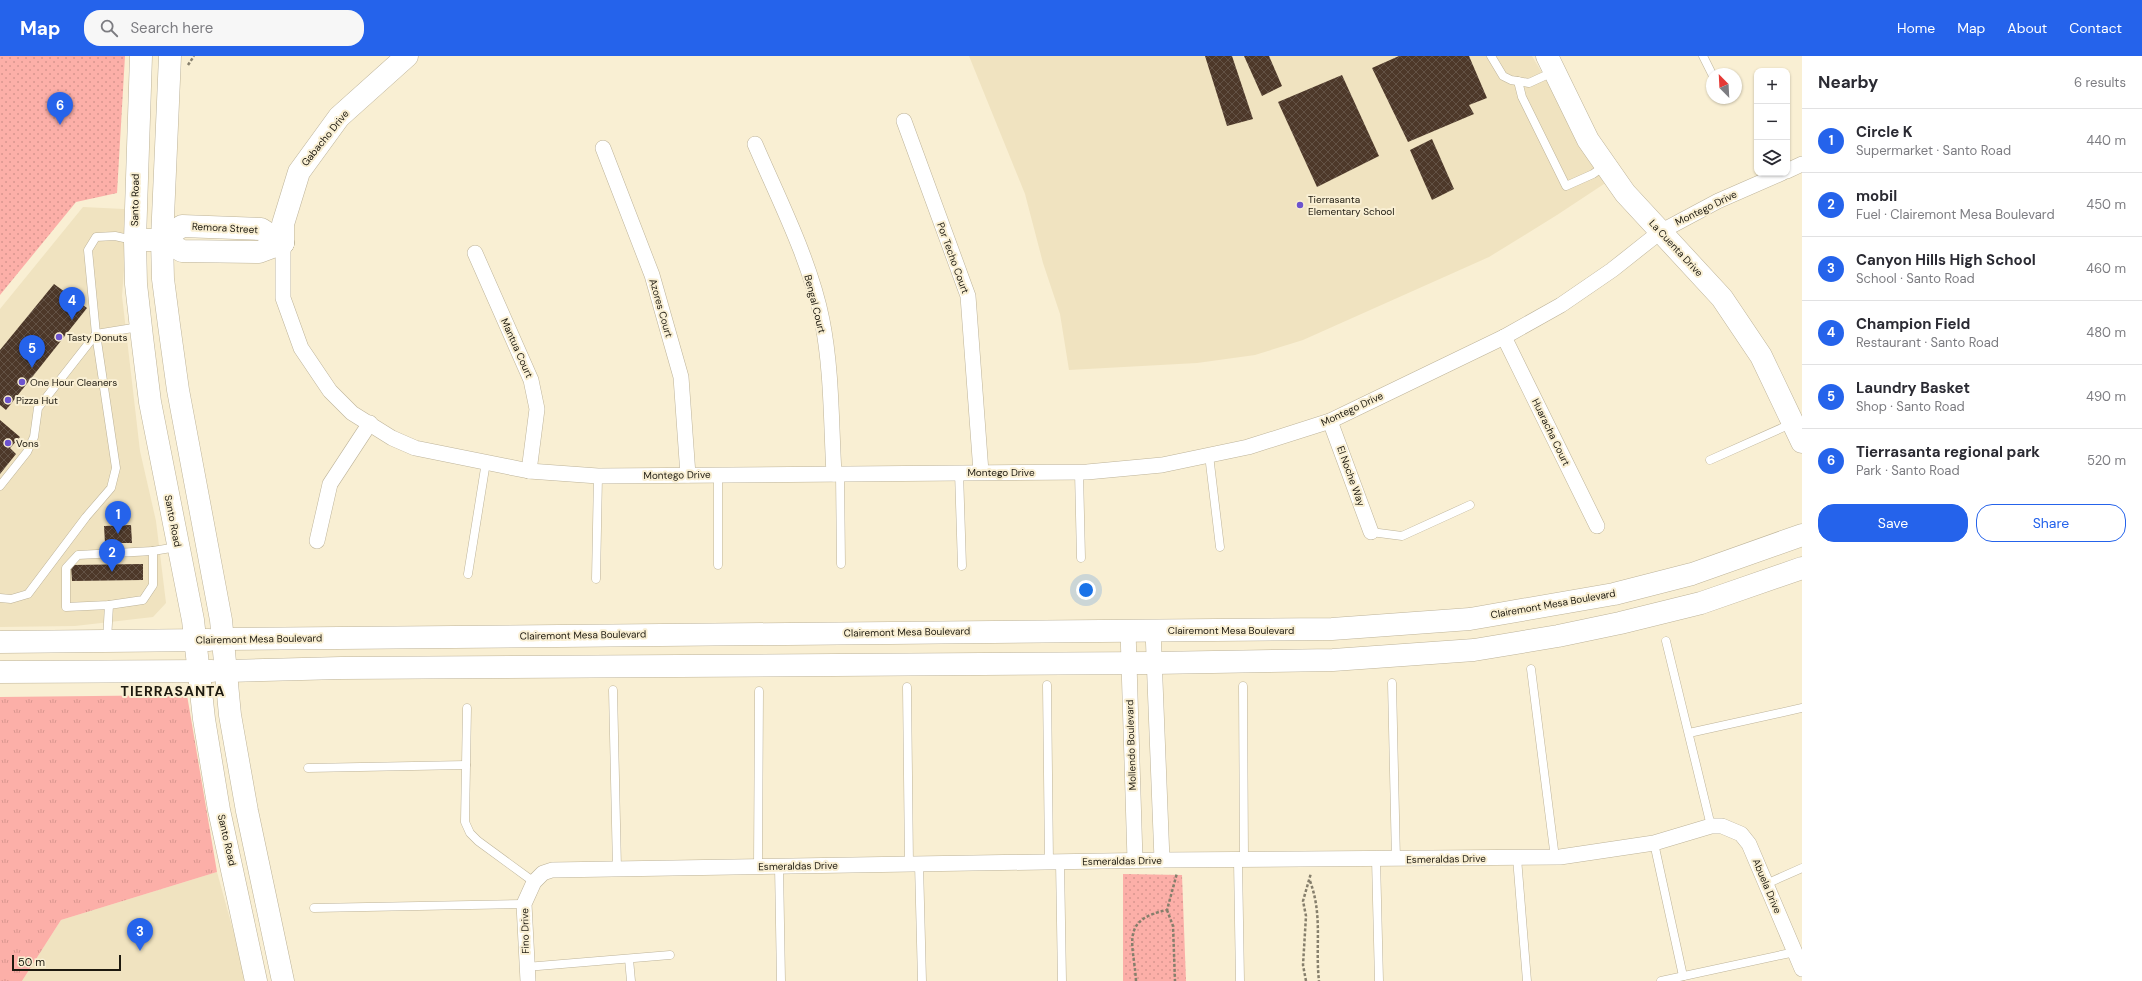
<!DOCTYPE html>
<meta charset="utf-8">
<style>
body{margin:0;font-family:"DM Sans",sans-serif;background:#f7f7f7;color:#2b2b33}
.controls{position:absolute;right:12px;top:12px;display:grid;overflow:hidden;border-radius:8px;box-shadow:0 1px 3px #0004}
.controls button{width:36px;height:36px;display:grid;place-items:center;padding:0;border:0;border-bottom:1px solid #e1e1e2;background:#fff;color:#2b2b33;font:20px sans-serif}
.compass{position:absolute;left:1706px;top:12px;width:36px;height:36px;border-radius:50%;background:#fff;box-shadow:0 1px 3px #0004;rotate:336deg}
.scale{position:absolute;left:12px;bottom:10px;width:109px;box-sizing:border-box;padding-left:4px;border:2px solid #1d190f;border-top:0;font-size:11px;line-height:14px;white-space:nowrap;color:#1d190f;-webkit-text-stroke:3px #f9efd3;paint-order:stroke}
.you{position:absolute;left:1086px;top:534px;width:14px;height:14px;margin:-10px;border:3px solid #fff;border-radius:50%;background:#1a73e8;box-shadow:0 0 0 6px #1a73e833}
.badge{display:grid;place-items:center;width:26px;height:26px;border-radius:50%;background:#2563eb;color:#fff;font-size:13px;font-weight:700}
.pin{position:absolute;translate:-50% -33px;filter:drop-shadow(0 1px 2px #0008)}
.pin::after{content:'';position:absolute;top:21px;width:14px;height:12px;background:inherit;clip-path:polygon(0 0,100% 0,50% 100%)}
.list{margin:0;padding:0;list-style:none}
h2{display:flex;justify-content:space-between;align-items:center;height:52px;margin:0;padding:0 16px;font-size:17px}
h2 small{font-size:13px;font-weight:400;color:#7c7c81}
.list li{display:grid;grid-template-columns:26px 1fr auto;gap:12px;align-items:center;box-sizing:border-box;height:64px;padding:0 16px;border-top:1px solid #e1e1e2}
.list b{display:block;font-size:15px;white-space:nowrap}
.list p{margin:0;font-size:13px;white-space:nowrap;color:#7c7c81}
.list em{font-size:13px;font-style:normal;color:#7c7c81}
.actions{display:flex;gap:8px;padding:12px 16px}
.actions a{flex:1;padding:9px 0;border:1px solid #2563eb;border-radius:16px;text-align:center;font-size:14px;color:#2563eb}
.actions .main{background:#2563eb;color:#fff}
.icon{flex:none;width:22px;height:22px;fill:none;stroke:currentColor;stroke-width:2;stroke-linecap:round;stroke-linejoin:round}
.map{position:relative;flex:none;width:1802px;height:925px;overflow:hidden}
header{display:flex;align-items:center;gap:24px;box-sizing:border-box;height:56px;padding:0 20px;background:#2563eb;color:#fff}
header strong{font-size:19px}
nav{display:flex;gap:22px;margin-inline-start:auto;font-size:14px}
.search{width:280px;height:36px;background:#f7f7f7;display:flex;align-items:center;gap:10px;box-sizing:border-box;padding:0 14px;border-radius:16px;color:#7c7c81;font-size:15px}
main{display:flex}
aside{flex:1;background:#fff}
.map>svg:first-child{display:block}
</style>
<header>
<strong>Map</strong>
<div class="search"><svg class="icon" aria-label="search" viewBox="0 0 24 24"><circle cx="10" cy="10" r="6"/><path d="M15 15l6 6"/></svg>Search here</div>
<nav><a>Home</a><a>Map</a><a>About</a><a>Contact</a></nav>
</header>
<main>
<div class="map">
<svg width="1802" height="925" viewBox="0 0 1802 925">
<defs>
<pattern id="grass-tufts" width="24" height="20" patternUnits="userSpaceOnUse"><rect width="24" height="20" fill="#fcafa8"/><path d="M3 7l-1-3M5 7V3M7 7l1-3M15 17l-1-3M17 17v-4M19 17l1-3" fill="none" stroke="#d8968f"/></pattern>
<pattern id="park-dots" width="8" height="8" patternUnits="userSpaceOnUse"><rect width="8" height="8" fill="#fcafa8"/><path d="M2 2h.1M6 6h.1" fill="none" stroke="#d8968f" stroke-width="1.8" stroke-linecap="round"/></pattern>
<pattern id="building-cross-hatch" width="8" height="8" patternUnits="userSpaceOnUse"><rect width="8" height="8" fill="#4d3829"/><path d="M0 0l8 8M0 8l8-8" fill="none" stroke="#635245"/></pattern>
</defs>
<rect width="100%" height="100%" fill="#f9efd3"/>
<g fill="#f0e3c0">
<polygon points="969,0 1532,0 1607,126 1557,159 1489,201 1303,284 1255,299 1197,307 1069,314 1060,258 1043,207 1025,138"/>
<polygon points="83,151 124,153 125,201 122,240 140,395 156,465 166,547 153,561 75,570 0,571 0,253"/>
<polygon points="217,816 247,925 22,925 61,864"/>
</g>
<polygon fill="url(#grass-tufts)" points="187,639 217,816 61,864 22,925 0,925 0,641"/>
<g fill="url(#park-dots)">
<polygon points="0,0 125,0 117,137 76,146 0,239"/>
<polygon points="1123,818 1182,819 1186,925 1123,925"/>
</g>
<g fill="url(#building-cross-hatch)">
<polygon points="1205,0 1232,0 1253,63 1227,70"/>
<polygon points="1244,0 1269,0 1282,30 1262,40"/>
<polygon points="1399,0 1469,0 1487,42 1469,49 1474,58 1408,86 1372,12"/>
<polygon points="1342,19 1379,100 1317,131 1278,46"/>
<polygon points="1432,83 1454,133 1432,144 1410,94"/>
<polygon points="54,228 87,252 6,354 0,349 0,294"/>
<polygon points="0,364 20,381 10,392 16,398 0,418"/>
<polygon points="131,469 132,487 105,487 104,470"/>
<polygon points="143,508 143,524 72,525 71,509"/>
</g>
<g fill="none" stroke-linecap="round" stroke-linejoin="round">
<g stroke="#bdb399" stroke-width="9">
<g id="lane">
<polyline points="1491,0 1503,20 1511,24 1529,27 1553,16"/>
<polyline points="1703,0 1712,18"/>
<polyline points="1518,25 1522,41 1566,130 1593,118 1604,110"/>
<polyline points="1209,399 1220,491"/>
<polyline points="1710,404 1793,367"/>
<polyline points="959,416 962,510"/>
<polyline points="1079,416 1081,502"/>
<polyline points="840,418 841,508"/>
<polyline points="718,419 718,509"/>
<polyline points="0,430 27,396 34,381 38,352 96,278 139,271"/>
<polyline points="1371,476 1402,480 1470,449"/>
<polygon points="153,495 153,529 143,544 109,549 66,551 66,512 78,499"/>
<polyline points="153,495 177,491"/>
<polyline points="468,518 486,406"/>
<polyline points="596,523 598,420"/>
<polyline points="0,542 11,543 28,538 86,461 111,432 116,412 96,278 88,194 96,181 115,180 133,184"/>
<polyline points="107,584 109,549"/>
<polyline points="1666,585 1711,770"/>
<polyline points="1531,613 1555,802"/>
<polyline points="1392,627 1396,804"/>
<polyline points="1047,629 1049,806"/>
<polyline points="1243,630 1244,804"/>
<polyline points="907,631 909,808"/>
<polyline points="613,634 617,812"/>
<polyline points="467,652 465,766 470,777 478,785 534,826"/>
<polyline points="1689,677 1802,652"/>
<polyline points="308,712 466,709"/>
<polyline points="1654,787 1683,920"/>
<polyline points="1517,802 1527,925"/>
<polyline points="1376,803 1379,925"/>
<polyline points="1238,805 1240,925"/>
<polyline points="1060,806 1062,925"/>
<polyline points="919,808 922,925"/>
<polyline points="758,810 759,635"/>
<polyline points="779,810 781,925"/>
<polyline points="1766,828 1802,812"/>
<polyline points="314,852 524,848"/>
<polyline points="629,903 631,925"/>
<polyline points="526,911 670,899"/>
<polyline points="1661,925 1795,896"/>
</g>
</g>
<g stroke="#bdb399" stroke-width="16">
<g id="street">
<polyline points="904,65 968,240 981,416"/>
<path d="M 755,88 C 779,144 810,204 822,264 C 832,314 831,367 834,418"/>
<polyline points="603,92 652,219 681,321 688,419"/>
<polyline points="1787,115 1802,108"/>
<polyline points="283,187 283,242 301,292 330,335 352,357 392,382 415,392 529,415 598,420 1087,416 1162,409 1248,391 1330,365 1504,281 1561,249 1612,214 1660,176 1718,145 1782,117"/>
<polyline points="475,197 531,324 537,353 529,415"/>
<polyline points="1504,281 1597,470"/>
<polyline points="1330,365 1371,476"/>
<polyline points="317,485 330,428 370,367"/>
<polyline points="1128,574 1135,804"/>
<polyline points="1153,574 1162,804"/>
<polyline points="528,925 524,848 534,826 543,817 552,814 1162,804 1560,801 1654,787 1711,770 1722,770 1741,778 1749,788 1802,913"/>
</g>
</g>
<g stroke="#bdb399" stroke-width="23">
<g id="secondary">
<polyline points="1547,0 1588,84 1625,137 1722,242 1761,300 1802,386"/>
<polyline points="135,184 162,184 182,195 259,196 283,187"/>
<polyline points="162,184 182,170 261,173 283,187"/>
<polyline points="283,187 283,168 299,116 339,61 407,0"/>
<polyline points="222,583 1332,573 1470,563 1614,538 1692,518 1802,479"/>
<polyline points="227,615 341,612 1154,607 1333,604 1474,594 1558,580 1620,567 1701,547 1802,512"/>
</g>
</g>
<g stroke="#bdb399" stroke-width="23">
<g id="primary">
<polyline points="141,0 135,184 136,228 142,281 150,346 193,564 204,663 219,754 256,925"/>
<polyline points="170,0 162,184 163,223 169,269 178,334 221,564 230,659 247,755 283,925"/>
<polyline points="0,586 209,584"/>
<polyline points="0,616 212,615"/>
</g>
</g>
<g stroke="#867f6c" stroke-width="2.5" stroke-dasharray="3 2" stroke-linecap="butt">
<polyline points="188,9 194,0"/>
<path d="M 1310,825 C 1323,860 1315,890 1319,925"/>
<polyline points="1167,854 1173,870 1175,925"/>
<path d="M 1136,925 C 1134,888 1119,864 1167,854 L 1177,817"/>
<polyline points="1306,925 1303,909 1306,860 1303,845 1311,817"/>
</g>
<use href="#lane" stroke="#fff" stroke-width="8"/>
<use href="#street" stroke="#fff" stroke-width="15"/>
<use href="#secondary" stroke="#fff" stroke-width="22"/>
<use href="#primary" stroke="#fff" stroke-width="22"/>
</g>
<g fill="#6c53cd" stroke="#f9efd3" stroke-width="1.5">
<circle cx="1300" cy="149" r="4"/>
<circle cx="59" cy="281" r="4"/>
<circle cx="22" cy="326" r="4"/>
<circle cx="8" cy="344" r="4"/>
<circle cx="8" cy="387" r="4"/>
</g>
<g text-anchor="middle" dominant-baseline="central" stroke-width="4" stroke-linejoin="round" paint-order="stroke">
<g font-size="10" fill="#1d190f" stroke="#f9efd3">
<text transform="translate(325 82) rotate(-51)">Gabacho Drive</text>
<text transform="translate(135 144) rotate(-89)">Santo Road</text>
<text transform="translate(1706 152) rotate(-26)">Montego Drive</text>
<text transform="translate(225 172) rotate(3)">Remora Street</text>
<text transform="translate(1676 192) rotate(47)">La Cuenta Drive</text>
<text transform="translate(953 202) rotate(70)">Por Techo Court</text>
<text transform="translate(815 248) rotate(76)">Bengal Court</text>
<text transform="translate(661 252) rotate(74)">Azores Court</text>
<text transform="translate(517 292) rotate(66)">Mantua Court</text>
<text transform="translate(1352 353) rotate(-25)">Montego Drive</text>
<text transform="translate(1551 376) rotate(64)">Huaracha Court</text>
<text x="1001" y="416">Montego Drive</text>
<text transform="translate(677 419) rotate(-1)">Montego Drive</text>
<text transform="translate(1351 420) rotate(70)">El Noche Way</text>
<text transform="translate(173 465) rotate(79)">Santo Road</text>
<text transform="translate(1553 548) rotate(-10)">Clairemont Mesa Boulevard</text>
<text x="1231" y="574">Clairemont Mesa Boulevard</text>
<text transform="translate(907 576) rotate(-1)">Clairemont Mesa Boulevard</text>
<text transform="translate(583 579) rotate(-1)">Clairemont Mesa Boulevard</text>
<text transform="translate(259 583) rotate(-1)">Clairemont Mesa Boulevard</text>
<text transform="translate(1131 689) rotate(-92)">Mollendo Boulevard</text>
<text transform="translate(227 784) rotate(77)">Santo Road</text>
<text transform="translate(1446 803) rotate(-1)">Esmeraldas Drive</text>
<text transform="translate(1122 805) rotate(-1)">Esmeraldas Drive</text>
<text transform="translate(798 810) rotate(-1)">Esmeraldas Drive</text>
<text transform="translate(1767 830) rotate(67)">Abuela Drive</text>
<text transform="translate(525 875) rotate(-91)">Fino Drive</text>
</g>
<g font-size="10" fill="#1d190f" stroke="#f9efd3" text-anchor="start">
<text x="1308" y="143">Tierrasanta<tspan x="1308" dy="12">Elementary School</tspan></text>
<text x="67" y="281">Tasty Donuts</text>
<text x="30" y="326">One Hour Cleaners</text>
<text x="16" y="344">Pizza Hut</text>
<text x="16" y="387">Vons</text>
</g>
<g font-size="14" font-weight="bold" letter-spacing="1" fill="#1d190f" stroke="#f9efd3">
<text x="173" y="635">TIERRASANTA</text>
</g>
</g>
</svg>
<div class="controls">
<button>+</button>
<button>−</button>
<button><svg class="icon" aria-label="layers" viewBox="0 0 24 24"><path d="M12 4l9 5-9 5-9-5zM3 14l9 5 9-5"/></svg></button>
</div>
<svg class="compass" viewBox="-18 -18 36 36"><path d="M0-13l5 13h-10z" fill="#e53935"/><path d="M0 13l5-13h-10z" fill="#7c7c81"/></svg>
<div class="scale">50 m</div>
<div class="you"></div>
<div class="pin badge" style="left:118px;top:478px">1</div>
<div class="pin badge" style="left:112px;top:516px">2</div>
<div class="pin badge" style="left:140px;top:895px">3</div>
<div class="pin badge" style="left:72px;top:264px">4</div>
<div class="pin badge" style="left:32px;top:312px">5</div>
<div class="pin badge" style="left:60px;top:69px">6</div>
</div>
<aside>
<h2>Nearby<small>6 results</small></h2>
<ul class="list">
<li><span class="badge">1</span><div><b>Circle K</b><p>Supermarket · Santo Road</p></div><em>440 m</em></li>
<li><span class="badge">2</span><div><b>mobil</b><p>Fuel · Clairemont Mesa Boulevard</p></div><em>450 m</em></li>
<li><span class="badge">3</span><div><b>Canyon Hills High School</b><p>School · Santo Road</p></div><em>460 m</em></li>
<li><span class="badge">4</span><div><b>Champion Field</b><p>Restaurant · Santo Road</p></div><em>480 m</em></li>
<li><span class="badge">5</span><div><b>Laundry Basket</b><p>Shop · Santo Road</p></div><em>490 m</em></li>
<li><span class="badge">6</span><div><b>Tierrasanta regional park</b><p>Park · Santo Road</p></div><em>520 m</em></li>
</ul>
<div class="actions"><a class="main">Save</a><a>Share</a></div>
</aside>
</main>
